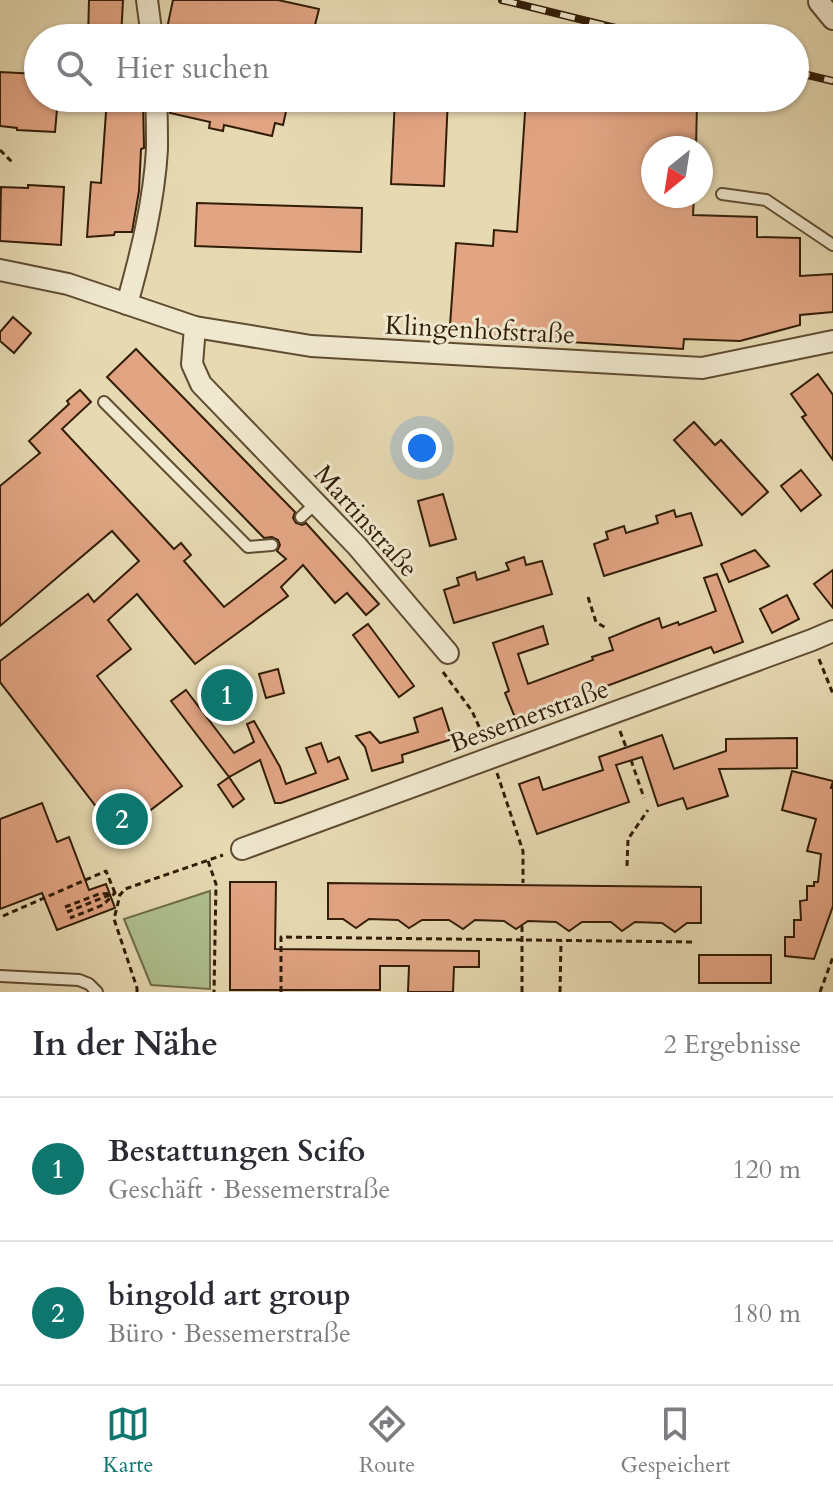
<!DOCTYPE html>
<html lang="de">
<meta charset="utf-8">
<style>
body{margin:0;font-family:Cardo,serif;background:#f2f2f3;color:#2b2b33}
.compass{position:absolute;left:641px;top:136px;width:72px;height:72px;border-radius:50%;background:#fff;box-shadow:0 2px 6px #0004;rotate:210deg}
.you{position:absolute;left:422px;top:448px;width:28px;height:28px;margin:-20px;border:6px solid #fff;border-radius:50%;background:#1a73e8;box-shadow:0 0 0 12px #1a73e833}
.badge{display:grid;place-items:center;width:52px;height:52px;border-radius:50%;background:#0f766e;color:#fff;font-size:26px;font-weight:700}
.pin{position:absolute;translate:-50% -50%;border:4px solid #fff;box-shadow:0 2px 8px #0006}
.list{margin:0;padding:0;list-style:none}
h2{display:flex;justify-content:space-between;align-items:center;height:104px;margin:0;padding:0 32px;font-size:34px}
h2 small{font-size:26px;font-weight:400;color:#7c7c81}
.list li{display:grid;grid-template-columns:52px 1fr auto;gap:24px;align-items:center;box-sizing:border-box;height:144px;padding:0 32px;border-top:2px solid #e1e1e2}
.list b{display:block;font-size:30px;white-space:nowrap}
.list p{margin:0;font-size:26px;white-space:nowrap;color:#7c7c81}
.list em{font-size:26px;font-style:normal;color:#7c7c81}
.icon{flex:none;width:44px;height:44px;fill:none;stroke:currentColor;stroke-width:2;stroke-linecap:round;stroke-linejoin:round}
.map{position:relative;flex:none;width:833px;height:992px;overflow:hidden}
.search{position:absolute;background:#fff;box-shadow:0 2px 6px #0004;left:24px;right:24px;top:24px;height:88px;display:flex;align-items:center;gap:20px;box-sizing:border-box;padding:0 28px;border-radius:44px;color:#7c7c81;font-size:30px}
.sheet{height:392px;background:#fff}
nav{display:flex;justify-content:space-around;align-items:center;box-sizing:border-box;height:112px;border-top:2px solid #e1e1e2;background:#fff;font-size:22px;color:#7c7c81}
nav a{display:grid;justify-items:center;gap:4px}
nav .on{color:#0f766e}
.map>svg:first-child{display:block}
</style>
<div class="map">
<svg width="833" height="992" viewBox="0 0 833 992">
<rect width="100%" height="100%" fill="#e7dab3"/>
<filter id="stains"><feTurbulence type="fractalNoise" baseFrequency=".0025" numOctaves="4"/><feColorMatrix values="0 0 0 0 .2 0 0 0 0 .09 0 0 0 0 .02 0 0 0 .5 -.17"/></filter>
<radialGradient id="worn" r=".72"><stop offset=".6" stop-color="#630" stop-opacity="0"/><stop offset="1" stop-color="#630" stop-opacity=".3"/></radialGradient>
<polygon fill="#b0c191" stroke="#716f4c" stroke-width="2" points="210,891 210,989 151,985 124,919"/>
<g fill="#e2a584" stroke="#321d06" stroke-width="2">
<polygon points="89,0 123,0 121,38 88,38"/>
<polygon points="173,0 278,0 319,9 315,25 347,32 347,38 177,38 177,36 166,33"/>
<polygon points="0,72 38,74 38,98 58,98 55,132 17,130 17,128 0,126"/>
<polygon points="107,98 143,99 144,148 141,149 139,191 132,232 115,232 114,235 87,237 91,182 101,183"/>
<polygon points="174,98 289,98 283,125 275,123 272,136 224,125 223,131 209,128 210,122 170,113 169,101 174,101"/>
<polygon points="395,98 448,98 444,186 391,184"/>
<polygon points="526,98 567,98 697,104 696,148 653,148 653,196 694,196 693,215 757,217 757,237 800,238 800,276 833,274 833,312 800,315 800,325 740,341 684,339 683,349 489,337 490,328 450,325 456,243 493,246 494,230 517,232"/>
<polygon points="28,185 64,187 61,245 0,241 1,187 28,188"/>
<polygon points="197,203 362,208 361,252 195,246"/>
<polygon points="13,317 31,333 14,353 0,341 0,332"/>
<polygon points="136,349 295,512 293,518 296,523 302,525 306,523 379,604 366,615 347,593 335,603 303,565 281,587 288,596 195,664 137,594 108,620 131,649 97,676 182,786 118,835 0,682 0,661 88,594 94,602 139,561 112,531 0,626 0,486 40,453 29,441 69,404 67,401 80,390 91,402 62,429 174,549 181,543 191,555 184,561 224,607 286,559 277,551 280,545 278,540 272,537 264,538 107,377"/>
<polygon points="818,374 833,395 833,460 802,417 806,415 791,394"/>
<polygon points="694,422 715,445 721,440 768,492 742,515 674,440"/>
<polygon points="801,470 821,495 801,511 781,486"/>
<polygon points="443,494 456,539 430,546 418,501"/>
<polygon points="674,510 676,517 691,513 702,545 604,576 594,544 608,539 606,532 624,526 626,533 658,523 656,516"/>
<polygon points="755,550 769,566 729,582 721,564"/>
<polygon points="524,557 526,565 542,561 552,594 454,623 444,590 459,585 457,578 475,572 477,580 509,570 506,563"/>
<polygon points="833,570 833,608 814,584"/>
<polygon points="717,574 743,642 714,653 711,647 516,720 505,693 509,691 493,643 543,626 548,644 518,654 528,684 593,660 592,657 613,650 609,638 641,625 659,618 662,628 678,622 679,625 716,611 704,578"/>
<polygon points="787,595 799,619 772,633 760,609"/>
<polygon points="368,624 414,686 399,697 353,635"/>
<polygon points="278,669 284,693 266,698 259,674"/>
<polygon points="186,690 234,753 254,742 247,724 254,721 280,767 286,784 316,773 306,748 321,743 328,762 339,757 348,779 281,803 275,803 260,760 229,777 244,799 233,807 218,785 229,777 171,701"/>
<polygon points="442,708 452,739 402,755 403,762 372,771 365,747 356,736 370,732 380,743 418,732 414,718"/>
<polygon points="662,735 674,769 726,751 726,739 797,738 797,768 719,769 728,796 687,809 683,798 658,806 642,757 616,765 629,802 537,834 519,784 539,777 543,790 603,770 599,757"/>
<polygon points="792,771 833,781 833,906 814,959 785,956 785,937 794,937 794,920 801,920 800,901 807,900 807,886 814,886 814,882 818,882 821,854 807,851 816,819 782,810"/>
<polygon points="42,803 57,842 69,837 89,890 106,884 115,908 57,930 42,893 0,909 0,819"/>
<polygon points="230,882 276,882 275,949 479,951 479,967 454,967 453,992 408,992 409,966 380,966 380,990 230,990"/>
<polygon points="328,883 701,887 701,923 687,923 675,932 662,923 635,922 622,931 611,922 582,922 569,931 556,922 528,921 516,929 504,921 475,920 463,929 449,920 422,920 409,928 398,920 369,919 356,928 343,919 328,919"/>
<rect x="699" y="955" width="72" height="28"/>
</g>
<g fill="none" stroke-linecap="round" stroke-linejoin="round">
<g stroke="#5f4c31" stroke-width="14">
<g id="lane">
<polyline points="722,194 766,200 833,245"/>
<polyline points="104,402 248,547 272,545"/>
<polyline points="301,517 316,503"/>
<polyline points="0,976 79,980 89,984 97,992"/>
</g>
</g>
<g stroke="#5f4c31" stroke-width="24">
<g id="street">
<polyline points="147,0 152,38"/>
<polyline points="819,0 819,2 833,19"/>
<polyline points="0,270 68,284 195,327 311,346 702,368 833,341"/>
<path d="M 127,304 C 141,254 154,202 157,149 C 157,132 157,115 156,98"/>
<polyline points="195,327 192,364 201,384 357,546 448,653"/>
<polyline points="242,849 812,640 833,631"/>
</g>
</g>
<g stroke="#321d06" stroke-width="3" stroke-dasharray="6 4" stroke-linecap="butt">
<polyline points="0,150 12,162"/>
<polyline points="588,597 596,622 606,628"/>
<polyline points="819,659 833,694"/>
<polyline points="443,672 472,711 485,740"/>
<polyline points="620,731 626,747"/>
<polyline points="631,760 644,798"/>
<polyline points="497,773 523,851 523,883"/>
<polyline points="831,789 833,783"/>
<polyline points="208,861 216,884 214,992"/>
<polyline points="627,866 628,839 648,810"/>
<polyline points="65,907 99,894 115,893 103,905 70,918"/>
<polyline points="67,912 112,894"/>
<polyline points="3,916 106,871 115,893 120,895"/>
<polyline points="137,992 137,988 114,919 120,895 125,889 223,855"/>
<polyline points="281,992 281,937 695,942"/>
<polyline points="522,992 522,924"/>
<polyline points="560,992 561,941"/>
<polyline points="820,992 833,957"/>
</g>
<use href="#lane" stroke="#efe7ce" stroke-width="10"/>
<use href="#street" stroke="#efe7ce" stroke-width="20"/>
<g stroke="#321d06" stroke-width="8">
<g id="rail">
<polyline points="502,0 656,38"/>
<polyline points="795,72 833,81"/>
</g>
</g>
<use href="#rail" stroke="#efe7ce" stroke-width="5" stroke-dasharray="15" stroke-linecap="butt"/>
</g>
<g text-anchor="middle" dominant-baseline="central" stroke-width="6" stroke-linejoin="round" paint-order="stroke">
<g font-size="26" fill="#321d06" stroke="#efe7ce">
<text transform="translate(480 330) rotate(3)">Klingenhofstraße</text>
<text transform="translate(366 521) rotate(48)">Martinstraße</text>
<text transform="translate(529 716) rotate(-20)">Bessemerstraße</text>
</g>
</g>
<rect width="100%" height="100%" filter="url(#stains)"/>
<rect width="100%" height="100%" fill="url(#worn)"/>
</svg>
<svg class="compass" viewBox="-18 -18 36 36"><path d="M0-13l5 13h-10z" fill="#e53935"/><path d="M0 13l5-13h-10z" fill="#7c7c81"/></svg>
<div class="you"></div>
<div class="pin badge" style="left:227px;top:695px">1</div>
<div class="pin badge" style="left:122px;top:819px">2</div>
<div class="search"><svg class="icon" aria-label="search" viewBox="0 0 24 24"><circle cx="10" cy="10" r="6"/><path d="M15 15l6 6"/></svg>Hier suchen</div>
</div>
<section class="sheet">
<h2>In der Nähe<small>2 Ergebnisse</small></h2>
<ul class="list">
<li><span class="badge">1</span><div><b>Bestattungen Scifo</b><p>Geschäft · Bessemerstraße</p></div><em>120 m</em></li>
<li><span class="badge">2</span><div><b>bingold art group</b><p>Büro · Bessemerstraße</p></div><em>180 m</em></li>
</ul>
</section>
<nav>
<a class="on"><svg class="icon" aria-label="map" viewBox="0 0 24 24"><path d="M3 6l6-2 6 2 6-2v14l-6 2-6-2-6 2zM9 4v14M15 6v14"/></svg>Karte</a>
<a><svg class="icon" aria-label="directions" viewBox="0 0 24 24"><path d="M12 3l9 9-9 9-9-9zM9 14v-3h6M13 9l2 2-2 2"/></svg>Route</a>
<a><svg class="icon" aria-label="saved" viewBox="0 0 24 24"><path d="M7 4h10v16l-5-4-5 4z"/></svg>Gespeichert</a>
</nav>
